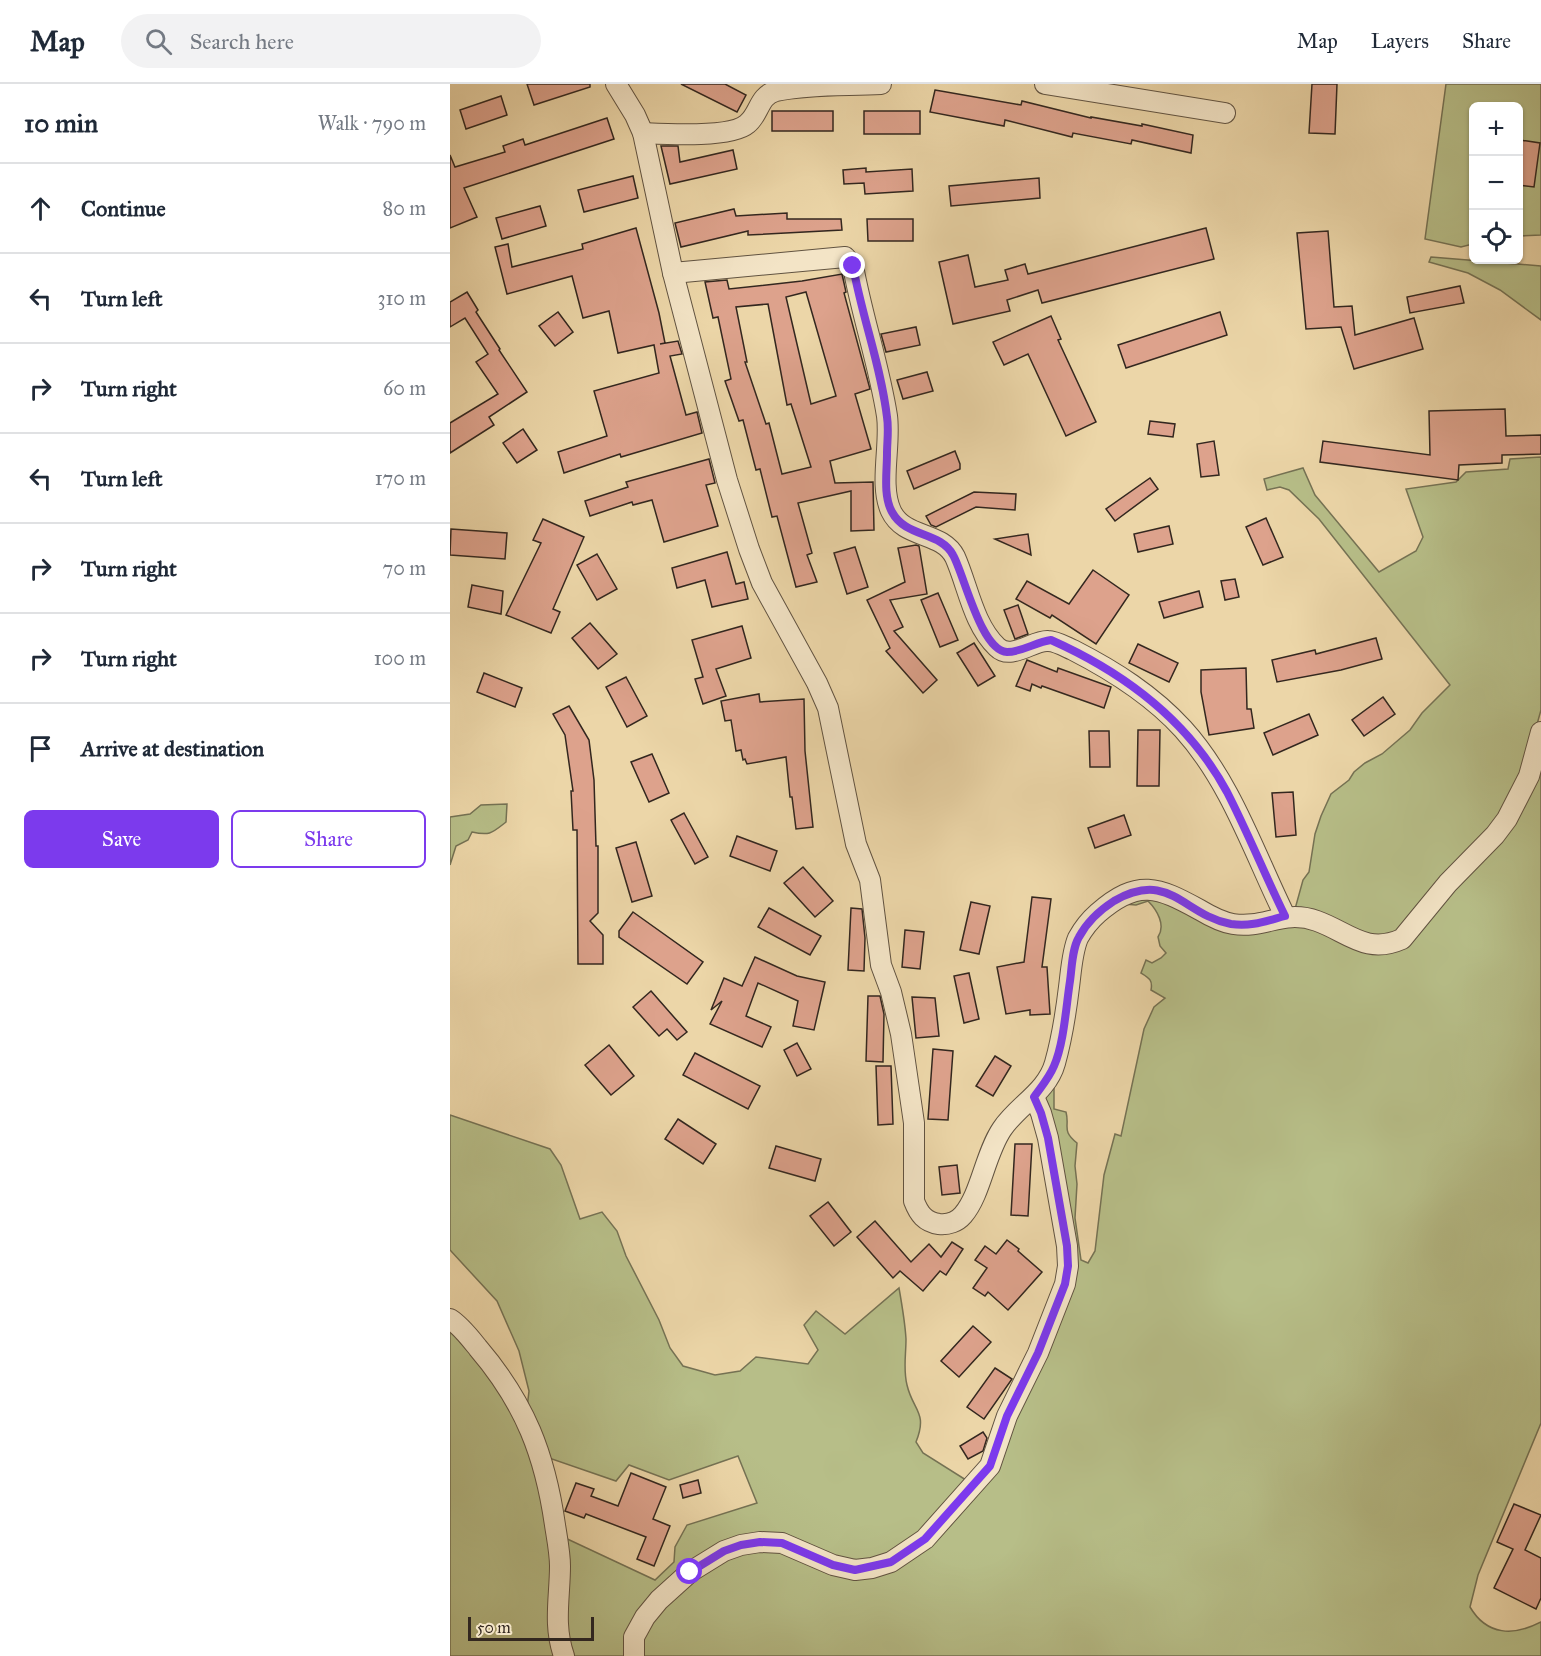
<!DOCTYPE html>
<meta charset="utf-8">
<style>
body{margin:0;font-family:"IM FELL Great Primer",serif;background:#f2f2f3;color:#1f2937}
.controls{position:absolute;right:18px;top:18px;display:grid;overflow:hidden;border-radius:9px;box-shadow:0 2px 4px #0004}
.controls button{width:54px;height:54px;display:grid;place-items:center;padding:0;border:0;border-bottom:2px solid #e0e1e3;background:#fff;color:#1f2937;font:30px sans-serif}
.scale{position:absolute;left:18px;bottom:15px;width:126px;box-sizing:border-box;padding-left:6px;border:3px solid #33271f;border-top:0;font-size:16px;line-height:21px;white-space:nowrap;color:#33271f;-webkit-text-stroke:4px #f3e4c6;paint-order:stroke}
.stop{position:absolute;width:18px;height:18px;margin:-14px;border:4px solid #7c3aed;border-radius:50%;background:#fff}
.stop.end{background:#7c3aed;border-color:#fff;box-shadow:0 2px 6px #0008}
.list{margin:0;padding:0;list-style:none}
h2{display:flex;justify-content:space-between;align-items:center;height:78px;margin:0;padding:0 24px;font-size:26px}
h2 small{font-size:20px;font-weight:400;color:#747a83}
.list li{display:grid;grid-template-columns:39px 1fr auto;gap:18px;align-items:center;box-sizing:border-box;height:90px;padding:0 24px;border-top:2px solid #e0e1e3}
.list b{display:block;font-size:22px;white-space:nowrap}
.list em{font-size:20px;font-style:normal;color:#747a83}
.actions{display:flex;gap:12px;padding:18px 24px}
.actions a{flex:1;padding:14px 0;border:2px solid #7c3aed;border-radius:9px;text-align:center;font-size:21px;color:#7c3aed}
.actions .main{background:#7c3aed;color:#fff}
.icon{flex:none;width:33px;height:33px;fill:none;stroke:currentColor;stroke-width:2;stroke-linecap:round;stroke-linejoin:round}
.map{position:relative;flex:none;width:1091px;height:1572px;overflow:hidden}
header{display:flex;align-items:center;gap:36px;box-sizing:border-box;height:84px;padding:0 30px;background:#fff;border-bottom:2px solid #e0e1e3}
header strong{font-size:28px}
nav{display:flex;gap:33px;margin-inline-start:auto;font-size:21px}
.search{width:420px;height:54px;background:#f2f2f3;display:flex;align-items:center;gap:15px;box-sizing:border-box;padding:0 21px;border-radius:33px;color:#747a83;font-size:22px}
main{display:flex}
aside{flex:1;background:#fff}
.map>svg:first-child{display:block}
</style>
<header>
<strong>Map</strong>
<div class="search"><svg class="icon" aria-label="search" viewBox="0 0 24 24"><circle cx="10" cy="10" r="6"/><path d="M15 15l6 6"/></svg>Search here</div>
<nav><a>Map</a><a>Layers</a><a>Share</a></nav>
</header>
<main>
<aside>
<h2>10 min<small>Walk · 790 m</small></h2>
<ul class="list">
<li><svg class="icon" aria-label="ahead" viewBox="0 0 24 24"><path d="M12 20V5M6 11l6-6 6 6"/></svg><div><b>Continue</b></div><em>80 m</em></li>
<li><svg class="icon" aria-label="left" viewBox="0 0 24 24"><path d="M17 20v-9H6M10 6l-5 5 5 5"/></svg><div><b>Turn left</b></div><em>310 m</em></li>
<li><svg class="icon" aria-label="right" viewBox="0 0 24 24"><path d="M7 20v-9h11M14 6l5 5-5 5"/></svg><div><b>Turn right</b></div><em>60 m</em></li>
<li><svg class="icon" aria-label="left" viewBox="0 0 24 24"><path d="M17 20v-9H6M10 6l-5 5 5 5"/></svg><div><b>Turn left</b></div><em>170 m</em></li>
<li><svg class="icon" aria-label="right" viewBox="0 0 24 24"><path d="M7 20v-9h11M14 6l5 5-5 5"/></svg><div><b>Turn right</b></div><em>70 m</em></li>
<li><svg class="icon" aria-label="right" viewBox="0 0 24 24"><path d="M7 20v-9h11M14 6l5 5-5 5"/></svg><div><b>Turn right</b></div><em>100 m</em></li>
<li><svg class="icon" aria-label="arrive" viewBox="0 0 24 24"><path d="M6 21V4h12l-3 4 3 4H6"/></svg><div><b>Arrive at destination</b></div></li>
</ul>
<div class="actions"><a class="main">Save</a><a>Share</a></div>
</aside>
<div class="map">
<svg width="1091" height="1572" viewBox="0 0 1091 1572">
<rect width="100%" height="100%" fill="#ecd6a8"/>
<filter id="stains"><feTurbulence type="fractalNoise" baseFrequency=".00333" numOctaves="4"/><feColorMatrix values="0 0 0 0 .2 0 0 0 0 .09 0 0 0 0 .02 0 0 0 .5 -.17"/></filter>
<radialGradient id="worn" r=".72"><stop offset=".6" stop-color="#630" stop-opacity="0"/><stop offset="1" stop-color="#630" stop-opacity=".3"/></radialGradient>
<g fill="#b7be88" stroke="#757254" stroke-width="1.5">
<polygon points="996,0 1091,0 1091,151 1069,152 1068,22 1023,22 1023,160 1011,163 975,155"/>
<polygon points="981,173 1091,182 1091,236 1050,206 1018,189 979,178"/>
<polygon points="1091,373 1091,626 1077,676 1052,729 956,843 927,856 845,825 853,796 859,788 865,750 871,732 881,710 899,696 904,688 915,679 932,670 960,646 972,629 1000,601 869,435 839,406 830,403 817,406 814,395 853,384 865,411 929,488 966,467 973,453 956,405 1006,398 1016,388 1058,385 1060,375"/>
<path d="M 1091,666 L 1091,1339 L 1028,1491 L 1020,1523 C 1037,1552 1064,1552 1091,1538 L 1091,1572 L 188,1572 L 199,1535 L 259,1480 L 310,1462 L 423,1488 L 544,1384 L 619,1201 L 593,1015 L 604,998 L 604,1025 L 616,1028 C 620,1043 611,1046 627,1059 L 625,1082 L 627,1100 L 625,1134 L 631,1176 L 638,1179 L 645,1167 L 654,1091 L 665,1050 L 671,1052 L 694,945 L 704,923 L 715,914 L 701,906 C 703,896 699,894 691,889 L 696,876 L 702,879 L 711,874 L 716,869 L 710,862 L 708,853 C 716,841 707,826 698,817 L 686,821 L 673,820 L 700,813 L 713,815 L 750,834 L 836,836 L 925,866 L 1003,800 Z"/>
<path d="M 57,720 L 56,738 C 42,749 40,752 22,748 L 18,756 L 6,762 L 0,781 L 0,733 L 20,730 L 31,721 Z"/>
<path d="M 0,1031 L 100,1065 L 111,1081 L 130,1135 L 152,1128 L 167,1147 L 176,1172 L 209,1236 L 220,1264 L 233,1282 L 265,1291 L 290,1287 L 306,1273 L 358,1280 L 368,1266 L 354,1241 L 366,1227 L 395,1250 L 449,1204 C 452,1221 455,1238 456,1255 C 456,1271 453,1286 457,1301 C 463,1327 478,1328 466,1358 L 473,1369 L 516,1396 L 454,1465 L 405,1481 L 333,1454 L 237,1484 L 178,1572 L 119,1572 L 111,1452 L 205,1496 L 224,1478 L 225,1463 L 237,1441 L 307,1419 L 288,1372 L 219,1396 L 179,1381 L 166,1397 L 96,1373 L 77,1324 L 79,1307 L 69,1267 L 47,1217 L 0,1166 Z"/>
<polygon points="0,1240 68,1328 98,1425 109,1572 0,1572"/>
</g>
<g fill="#dda28c" stroke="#33271f" stroke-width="1.5" fill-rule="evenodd">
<polygon points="77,0 140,0 140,3 84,21"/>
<polygon points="231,0 275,0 296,11 287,28"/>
<polygon points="862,0 887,0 885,50 859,49"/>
<polygon points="485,6 571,21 572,17 641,34 641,33 692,42 692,40 743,51 741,69 682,56 681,60 623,49 622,53 555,36 554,42 480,28"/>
<polygon points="51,12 57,31 16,45 10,26"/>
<rect x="322" y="27" width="61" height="20"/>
<rect x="414" y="27" width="56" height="23"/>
<polygon points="157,34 164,55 14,104 27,133 0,144 0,71 5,83 55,68 53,62 73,55 75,61"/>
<polygon points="1070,56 1090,59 1084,103 1068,101"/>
<polygon points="211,62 228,62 230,78 283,66 287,85 220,100"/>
<polygon points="416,84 416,88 462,85 463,107 415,110 414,99 394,100 393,86"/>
<polygon points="183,92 188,114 134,128 128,106"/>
<polygon points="589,94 590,114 501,122 499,102"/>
<polygon points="90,122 96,142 52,155 46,134"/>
<polygon points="284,125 286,132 337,129 337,135 391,135 392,146 298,151 298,147 231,163 225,139"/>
<polygon points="417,135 463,135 463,157 418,157"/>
<polygon points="186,144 209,229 215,259 210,260 228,257 232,270 220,272 236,331 247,328 252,349 171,373 170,370 114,389 108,368 157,352 144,307 209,289 204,261 168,269 159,227 133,234 122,192 57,210 45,163 58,160 62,183 133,165 132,160"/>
<polygon points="756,144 764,175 592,219 588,206 557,216 560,227 503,240 489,178 518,171 525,203 558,196 555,186 575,180 578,190"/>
<polygon points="878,147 884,223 902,222 905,251 964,234 973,265 904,285 891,243 856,245 847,149"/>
<path d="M 392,190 L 396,208 L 394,209 L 420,305 L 405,310 L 421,365 L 380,377 L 385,399 L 423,398 L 424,446 L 401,447 L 401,407 L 348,419 L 362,469 L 357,471 L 367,498 L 346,503 L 327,432 L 322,433 L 310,385 L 306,386 L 293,336 L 289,337 L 275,297 L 281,295 L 268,233 L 263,234 L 255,198 L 277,196 L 279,205 L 352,197 ZM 356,208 L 386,312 L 361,320 L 336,213 ZM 318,220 L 337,321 L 341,320 L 361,383 L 332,390 L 319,339 L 316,340 L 295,278 L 297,278 L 286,223 Z"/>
<polygon points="1010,202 1014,219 960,229 957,213"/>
<polygon points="17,208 28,226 26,228 50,265 49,266 77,308 39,333 44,341 0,369 0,339 48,310 26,278 38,270 15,234 0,243 0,218"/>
<polygon points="108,228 123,248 105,262 89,242"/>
<polygon points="770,228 777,251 676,284 668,261"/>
<polygon points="601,232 611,255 608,256 646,338 616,352 578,270 554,281 543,258"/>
<polygon points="466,243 470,261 436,268 431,250"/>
<polygon points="477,288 483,307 453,315 447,296"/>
<polygon points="1055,325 1056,352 1091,351 1091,370 1052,371 1052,379 1009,381 1008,396 870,378 873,357 980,371 979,327"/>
<polygon points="700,337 725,340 723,353 698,350"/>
<polygon points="73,345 87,366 67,379 53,359"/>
<polygon points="764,357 769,391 751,393 747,360"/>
<polygon points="505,367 510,380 510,385 464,405 457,387"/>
<polygon points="259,375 265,399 256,401 268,442 214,458 202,416 183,421 182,418 140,432 135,417 178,403 176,398"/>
<polygon points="700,394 708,405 665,437 656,425"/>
<polygon points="524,408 566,410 565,426 526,423 486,443 481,441 476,432"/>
<polygon points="816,434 833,473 813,481 796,443"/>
<polygon points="93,435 134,453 103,525 110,528 101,549 56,531 91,459 83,456"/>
<polygon points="719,442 723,460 688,468 684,450"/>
<polygon points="1,445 57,449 55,475 0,471"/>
<polygon points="578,450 581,471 545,455"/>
<polygon points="466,461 469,462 477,510 440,516 453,543 444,547 487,596 473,609 436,567 440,564 417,516 455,498 448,464"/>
<polygon points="405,463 418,503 397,510 384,469"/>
<polygon points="277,468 286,500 294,498 298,515 262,523 255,496 227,504 222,484"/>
<polygon points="147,470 167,505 147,516 127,481"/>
<polygon points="643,486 679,511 646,560 602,531 600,534 566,515 577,497 619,520"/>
<polygon points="785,495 789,513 775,516 771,497"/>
<polygon points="22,501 53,507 51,530 18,523"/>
<polygon points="749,507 753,523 714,534 709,518"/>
<polygon points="488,509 508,556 490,563 471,516"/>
<polygon points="568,521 578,550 565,555 554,526"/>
<polygon points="140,539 167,570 148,585 122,554"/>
<polygon points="292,542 301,574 266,585 276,612 253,620 245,595 253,593 242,556"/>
<polygon points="926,554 932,575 891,586 827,598 822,576 865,566 866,570"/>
<polygon points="524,559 545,592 528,602 507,569"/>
<polygon points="688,560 728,579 719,598 679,579"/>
<polygon points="577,576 607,588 608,584 661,603 654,624 592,602 591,604 582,600 580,607 566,602"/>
<polygon points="796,584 797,625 801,625 804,644 759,651 751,608 751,586"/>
<polygon points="34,589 72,604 65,623 27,608"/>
<polygon points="176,593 197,632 177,643 156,603"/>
<polygon points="309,610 310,618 354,615 355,667 363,743 346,745 342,713 340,713 336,673 297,680 295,675 293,676 291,666 286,667 281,636 275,637 271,617"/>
<polygon points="933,613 945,630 914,652 902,636"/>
<polygon points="119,622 139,656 144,696 146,762 148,762 148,829 140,837 153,851 153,880 128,880 127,746 123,746 121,707 123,707 115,651 103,630"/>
<polygon points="859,630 868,651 823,671 814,649"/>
<polygon points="688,646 710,646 709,702 687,702"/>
<polygon points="639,647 659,647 660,683 640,683"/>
<polygon points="202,670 219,709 199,718 181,678"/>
<polygon points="843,708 846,751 826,753 822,709"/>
<polygon points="234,729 258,773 245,780 221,736"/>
<polygon points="674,731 681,751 645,764 638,744"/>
<polygon points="287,752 327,767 320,787 280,772"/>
<polygon points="186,758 202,812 182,818 166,764"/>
<polygon points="353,783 383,817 365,833 334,799"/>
<polygon points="582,813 601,815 592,883 597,883 600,930 580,931 580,926 556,930 547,883 574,878"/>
<polygon points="521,818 540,822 529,870 510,866"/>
<polygon points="319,824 371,852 360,871 308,843"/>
<polygon points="401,824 412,825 415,854 414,887 398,886"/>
<polygon points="183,828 253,878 237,900 169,853 169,847"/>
<polygon points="455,846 474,848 470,885 452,883"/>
<polygon points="305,873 347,892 375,898 364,946 343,942 348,917 308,899 296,932 321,943 312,963 260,940 272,917 261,926 274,894 292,902"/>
<polygon points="519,889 529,935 514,939 504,892"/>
<polygon points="201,907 237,948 227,956 217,945 209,952 183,923"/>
<polygon points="418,912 430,912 434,930 433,978 416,977"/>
<polygon points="462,913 485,914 489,952 466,954"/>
<polygon points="347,959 361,985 347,992 334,966"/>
<polygon points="159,961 184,992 161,1011 135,981"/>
<polygon points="483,965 503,967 498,1036 478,1035"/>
<polygon points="245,969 310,1002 298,1025 233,991"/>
<polygon points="545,972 561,982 543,1012 526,1002"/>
<polygon points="426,982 441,982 443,1040 428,1041"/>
<polygon points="228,1035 266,1060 253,1080 215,1055"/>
<polygon points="565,1060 582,1060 578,1132 561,1131"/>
<polygon points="326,1062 371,1075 365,1097 319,1084"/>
<polygon points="507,1081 510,1109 492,1111 489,1083"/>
<polygon points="378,1118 401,1148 384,1162 360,1132"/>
<polygon points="425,1137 461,1178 479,1160 491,1173 502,1158 513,1165 496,1191 490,1187 473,1207 450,1187 443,1194 407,1153"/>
<polygon points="557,1156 569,1165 568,1167 592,1188 558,1226 538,1208 535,1212 523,1204 537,1184 525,1176 535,1162 546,1170"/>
<polygon points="523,1242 541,1258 509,1293 491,1277"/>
<polygon points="545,1284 562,1295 534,1335 517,1323"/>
<polygon points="533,1348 537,1354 533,1367 518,1375 510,1362"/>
<polygon points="181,1389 216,1403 203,1435 220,1442 204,1482 187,1475 196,1453 136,1430 134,1434 115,1427 126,1399 144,1405 141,1412 168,1422"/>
<polygon points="248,1396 251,1409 233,1414 230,1401"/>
<polygon points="1064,1420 1091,1431 1075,1466 1091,1474 1091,1514 1086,1525 1044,1504 1063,1465 1047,1458"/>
</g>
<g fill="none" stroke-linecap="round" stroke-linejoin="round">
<g stroke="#615341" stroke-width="22">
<g id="minor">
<path d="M 166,0 L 185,31 L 193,49 L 223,189 L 277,396 L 299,465 L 312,499 L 367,599 L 378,624 L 406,760 L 420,796 L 431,881 L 441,908 L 451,950 L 464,1039 L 464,1117 C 469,1130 475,1138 489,1140 C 498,1141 507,1138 513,1131 C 531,1110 535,1070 552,1045 C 568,1021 597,1008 605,979 C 612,954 616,928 619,903 C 621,888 622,868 628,854 C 633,845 640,836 648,829 C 688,794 708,803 750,826 C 760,832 771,838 783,840 C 815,845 833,825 867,837 C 898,848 916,871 952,855 L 998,799 L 1045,751 L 1057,735 L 1079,692 L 1091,648"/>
<polyline points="595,0 775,29"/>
<path d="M 193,49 C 215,50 281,54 297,40 C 310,30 308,12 326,7 C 360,0 397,2 431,0"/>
<path d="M 223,189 L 395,173 L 403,182 C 412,232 429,281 437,332 C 441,361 429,401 441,427 C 454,455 492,447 505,473 C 518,502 523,540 547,563 C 561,577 583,556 598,557 C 606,557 616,563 623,566 C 664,587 702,611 733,645 C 781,698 804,769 835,832"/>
<path d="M 0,1235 C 11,1242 20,1254 28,1264 C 75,1319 95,1371 105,1441 C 107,1454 110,1469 110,1482 C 110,1513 103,1541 114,1572"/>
<polyline points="184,1572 184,1553 195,1533 209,1516 240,1488 274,1467 291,1461 310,1458 332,1459 383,1481 405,1486 422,1484 441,1478 475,1455 540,1382 557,1332 588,1269 615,1200 618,1182 617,1162 598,1054 591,1029 584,1013"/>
</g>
</g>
<use href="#minor" stroke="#f3e4c6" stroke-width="20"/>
</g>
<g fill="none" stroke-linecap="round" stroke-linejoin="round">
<path stroke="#7c3aed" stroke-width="8" d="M 240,1488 L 274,1467 L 291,1461 L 310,1458 L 332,1459 L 383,1481 L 405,1486 L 441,1478 L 475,1455 L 540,1382 L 557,1332 L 588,1269 L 615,1200 L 618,1182 L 617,1162 L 598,1054 L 591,1029 L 584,1013 C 591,1003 599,994 604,982 C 614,959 616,923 620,897 C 622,883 622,865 629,853 C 637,838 650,826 664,817 C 720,785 733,831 781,840 C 801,843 816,837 835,832 C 815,791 798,749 777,708 C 738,636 675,589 601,556 C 586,558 572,568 557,568 C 531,567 514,490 503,471 C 490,447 456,454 442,428 C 433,412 437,388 437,370 C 437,358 439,345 437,333 C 431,282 412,233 403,182"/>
</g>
<rect width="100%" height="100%" filter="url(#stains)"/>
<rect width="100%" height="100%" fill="url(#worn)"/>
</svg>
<div class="controls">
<button>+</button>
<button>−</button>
<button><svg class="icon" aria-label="locate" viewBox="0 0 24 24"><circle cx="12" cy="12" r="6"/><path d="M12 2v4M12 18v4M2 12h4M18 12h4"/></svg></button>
</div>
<div class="scale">50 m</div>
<div class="stop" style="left:240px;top:1488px"></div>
<div class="stop end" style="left:403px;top:182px"></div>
</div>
</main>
